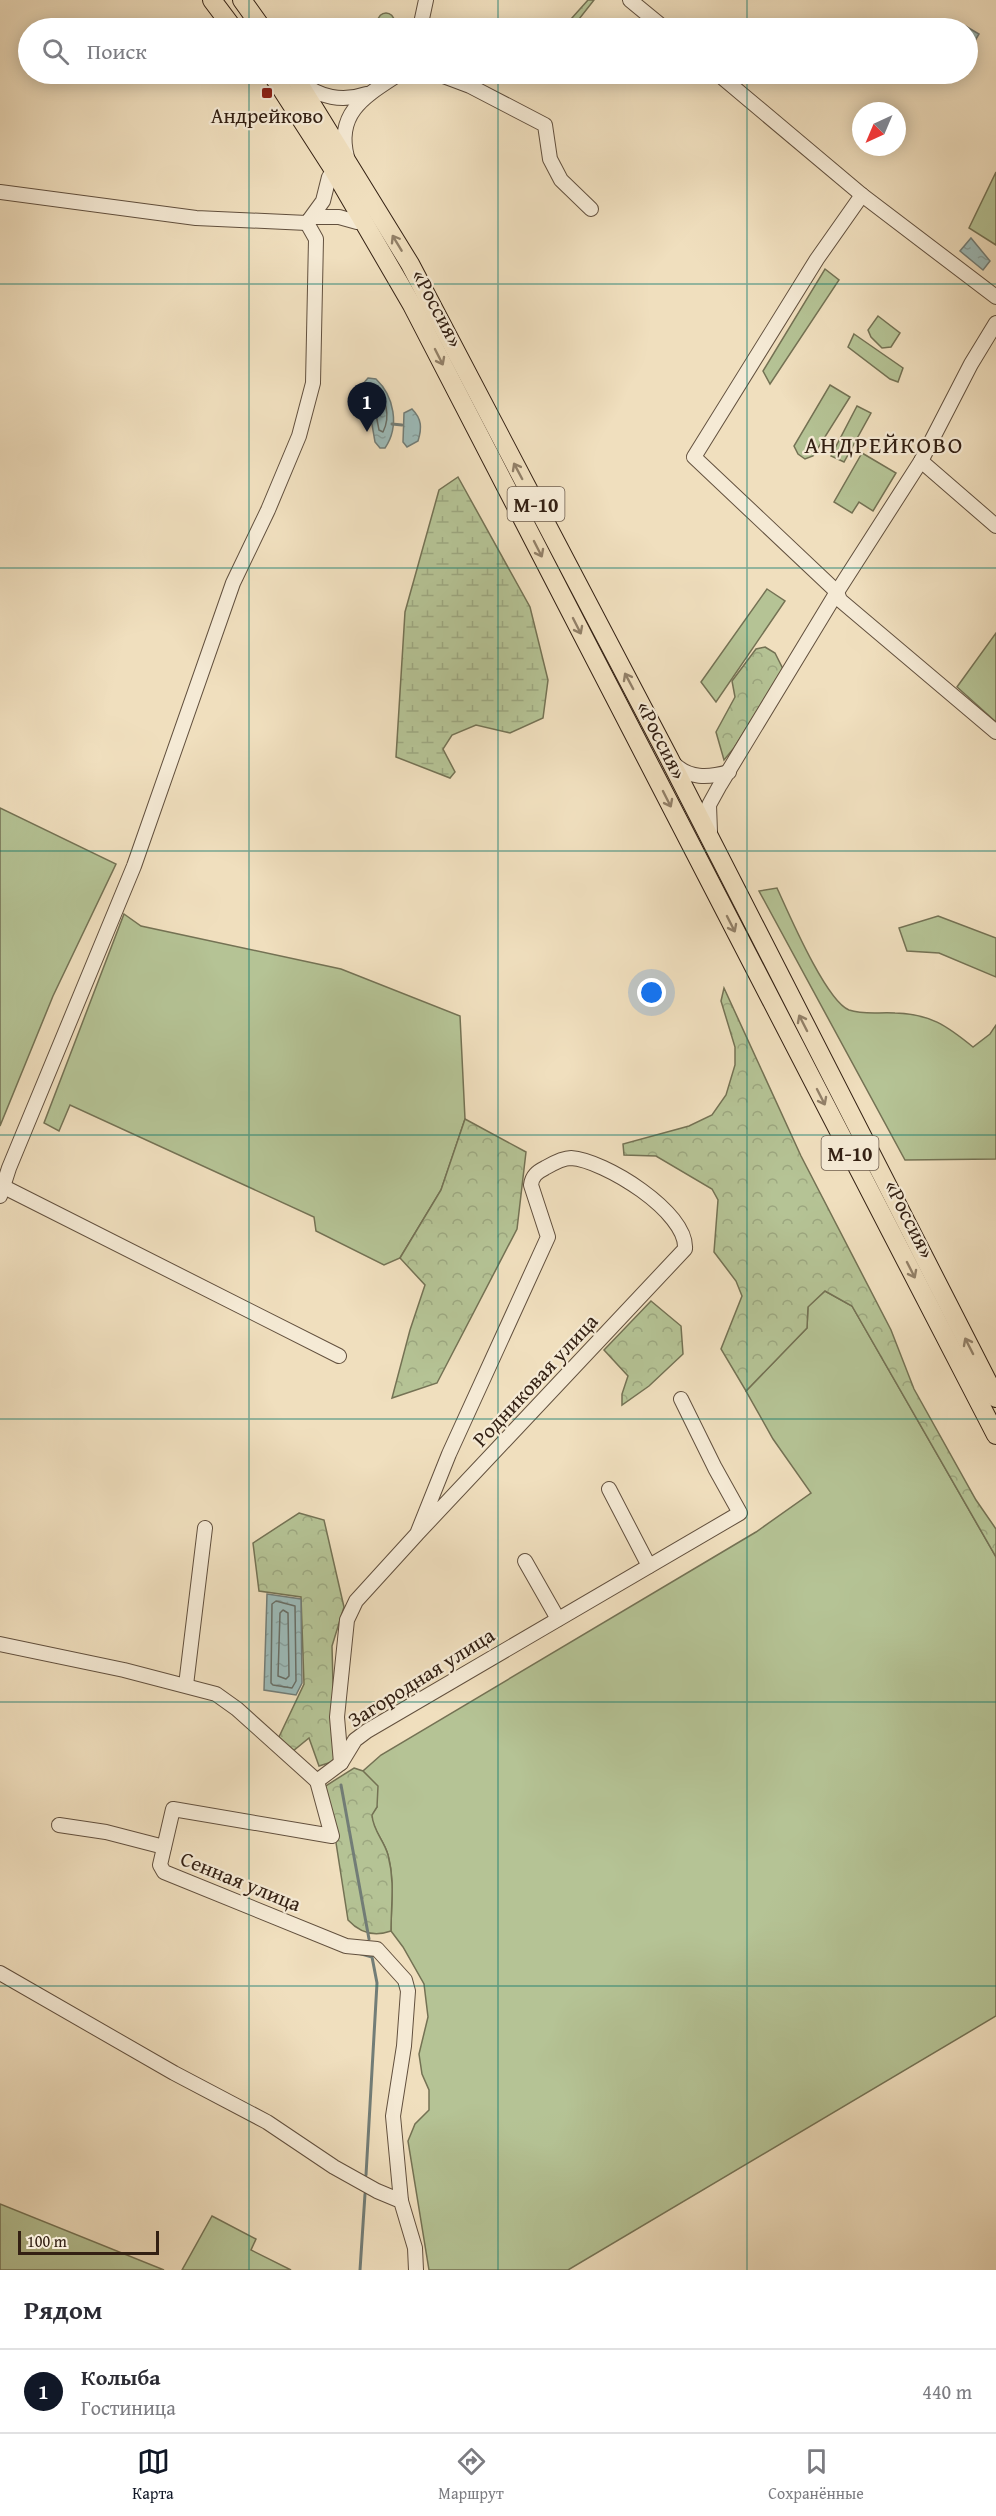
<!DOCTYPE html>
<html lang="ru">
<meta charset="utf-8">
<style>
body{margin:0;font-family:"Gentium Book Plus",serif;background:#f7f7f7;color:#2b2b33}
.compass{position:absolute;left:852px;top:102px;width:54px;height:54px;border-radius:50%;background:#fff;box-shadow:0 3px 15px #0003;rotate:224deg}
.scale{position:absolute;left:18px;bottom:15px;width:141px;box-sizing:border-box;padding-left:6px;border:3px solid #332013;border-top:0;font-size:16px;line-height:21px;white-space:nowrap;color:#332013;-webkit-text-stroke:4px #f5ead5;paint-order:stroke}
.you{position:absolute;left:652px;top:993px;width:21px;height:21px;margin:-15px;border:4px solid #fff;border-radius:50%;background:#1a73e8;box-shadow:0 0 0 9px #1a73e833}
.badge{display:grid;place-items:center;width:39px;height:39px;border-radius:50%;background:#111827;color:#fff;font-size:20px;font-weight:700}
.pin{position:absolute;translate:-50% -50px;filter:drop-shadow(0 2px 3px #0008)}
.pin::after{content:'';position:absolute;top:32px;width:21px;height:18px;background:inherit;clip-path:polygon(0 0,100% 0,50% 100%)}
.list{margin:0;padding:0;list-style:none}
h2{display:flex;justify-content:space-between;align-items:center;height:78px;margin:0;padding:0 24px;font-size:26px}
h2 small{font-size:20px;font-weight:400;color:#7c7c81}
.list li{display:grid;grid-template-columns:39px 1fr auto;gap:18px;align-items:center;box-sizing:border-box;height:84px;padding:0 24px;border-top:2px solid #e1e1e2}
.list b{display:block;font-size:22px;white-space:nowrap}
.list p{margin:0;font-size:20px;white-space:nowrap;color:#7c7c81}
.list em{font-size:20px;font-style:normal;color:#7c7c81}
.icon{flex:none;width:33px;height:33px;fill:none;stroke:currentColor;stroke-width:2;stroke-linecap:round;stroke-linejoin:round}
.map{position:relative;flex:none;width:996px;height:2270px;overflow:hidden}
.search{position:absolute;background:#fff;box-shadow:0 3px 15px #0003;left:18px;right:18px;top:18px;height:66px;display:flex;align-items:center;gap:15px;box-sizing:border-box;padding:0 21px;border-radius:33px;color:#7c7c81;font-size:22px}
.sheet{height:162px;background:#fff}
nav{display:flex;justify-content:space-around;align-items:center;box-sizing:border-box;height:84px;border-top:2px solid #e1e1e2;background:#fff;font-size:16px;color:#7c7c81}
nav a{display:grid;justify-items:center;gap:3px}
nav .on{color:#111827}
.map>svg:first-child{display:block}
</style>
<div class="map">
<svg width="996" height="2270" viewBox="0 0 996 2270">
<defs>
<pattern id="forest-crowns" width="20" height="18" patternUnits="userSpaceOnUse" patternTransform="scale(1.5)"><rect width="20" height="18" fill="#b5c395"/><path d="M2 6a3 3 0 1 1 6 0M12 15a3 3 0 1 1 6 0" fill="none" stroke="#9ca780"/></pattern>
<pattern id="wetland-marsh" width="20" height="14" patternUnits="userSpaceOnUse" patternTransform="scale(1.5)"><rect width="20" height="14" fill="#b5c395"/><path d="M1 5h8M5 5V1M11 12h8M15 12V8" fill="none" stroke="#9ca780"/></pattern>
<pattern id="water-ripples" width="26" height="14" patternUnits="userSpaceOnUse" patternTransform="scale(1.5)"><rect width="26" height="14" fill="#9cbbb9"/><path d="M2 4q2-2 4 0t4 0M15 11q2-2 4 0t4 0" fill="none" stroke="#87a09e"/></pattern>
</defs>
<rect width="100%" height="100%" fill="#f0dfbe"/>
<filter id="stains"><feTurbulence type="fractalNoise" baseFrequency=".00333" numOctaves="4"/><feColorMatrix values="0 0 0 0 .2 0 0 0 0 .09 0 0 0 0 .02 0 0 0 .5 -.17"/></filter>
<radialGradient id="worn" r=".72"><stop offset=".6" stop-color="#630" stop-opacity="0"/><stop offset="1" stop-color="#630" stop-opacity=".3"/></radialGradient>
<g fill="#b5c395" stroke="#747254" stroke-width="1.5">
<circle cx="386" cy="21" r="8"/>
<polygon points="996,172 996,245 969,228"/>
<polygon points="825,269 839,280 770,384 763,371"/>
<polygon points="878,316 900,333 891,347 882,348 871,337 868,330"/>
<polygon points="854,334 903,368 898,382 890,379 848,347"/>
<polygon points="830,385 850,397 813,456 805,459 798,454 794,446"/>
<polygon points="857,406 871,413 844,462 831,456"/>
<polygon points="862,453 896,473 873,511 859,502 852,513 834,502"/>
<polygon points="767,589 785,601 716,702 701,682"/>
<polygon points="996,633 996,722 957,687"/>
<polygon points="0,808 116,864 53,996 0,1126"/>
<path d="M 777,888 C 788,912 826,1001 849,1010 C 864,1015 879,1012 895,1013 C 930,1014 946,1025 973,1047 L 990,1034 L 996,1025 L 996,1159 L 905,1160 L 759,891 Z"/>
<polygon points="124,914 141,926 341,969 460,1016 465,1119 441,1190 400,1258 384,1265 316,1231 314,1217 70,1105 59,1131 44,1123"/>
<polygon points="938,916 996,938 996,977 939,953 907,951 899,928"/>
<path d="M 825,1291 L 852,1306 L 996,1557 L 996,2016 L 568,2270 L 429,2270 L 408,2141 L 415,2124 L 429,2110 L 429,2090 L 422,2074 L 419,2054 L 428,2017 L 424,1984 L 403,1947 L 391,1931 C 391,1905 395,1881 388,1855 C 384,1840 373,1831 371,1815 L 377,1807 L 363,1771 L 381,1755 L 756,1532 L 811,1493 L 773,1439 L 746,1391 L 807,1328 L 808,1306 Z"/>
<polygon points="0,2204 164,2270 0,2270"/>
<polygon points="212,2216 256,2239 251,2250 291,2270 182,2270"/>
</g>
<g fill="url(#forest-crowns)" stroke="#747254" stroke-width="1.5">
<polygon points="588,0 594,0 572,28 563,28"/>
<polygon points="765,647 775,653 783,669 734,748 724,760 716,732 735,697 732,681 756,649"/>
<polygon points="724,988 801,1156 891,1330 914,1389 976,1500 996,1529 996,1557 852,1306 825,1291 808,1307 807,1328 746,1391 721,1349 742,1296 736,1281 714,1252 718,1200 712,1189 656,1156 624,1155 623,1144 689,1126 712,1115 726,1095 735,1065 735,1047 721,1001"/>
<polygon points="465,1119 526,1152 517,1229 437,1383 392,1398 410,1330 425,1285 400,1258 441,1190"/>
<polygon points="651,1301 681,1326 683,1354 649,1386 622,1405 622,1394 628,1376 604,1350"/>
<polygon points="299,1513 324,1520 344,1607 332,1646 335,1761 319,1766 309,1738 293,1751 278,1739 304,1684 301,1597 259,1591 253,1543"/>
<path d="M 354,1768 L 363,1771 L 378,1786 L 377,1807 L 372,1815 C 373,1831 384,1840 388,1855 C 395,1882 391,1904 391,1931 C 374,1937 360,1933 348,1920 L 332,1817 L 324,1787 Z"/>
</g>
<polygon fill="url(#wetland-marsh)" stroke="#747254" stroke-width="1.5" points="458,477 530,607 548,680 543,718 510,733 476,725 452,735 443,749 455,772 450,778 396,757 405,612 439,490"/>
<g fill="url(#water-ripples)" stroke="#727d77" stroke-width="1.5">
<polygon points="962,24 979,34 969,51 968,28 960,28"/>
<polygon points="971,238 990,261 983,270 960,251"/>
<path d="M 368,378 L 376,379 C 394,396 400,426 385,448 L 380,448 L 375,442 L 369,407 L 365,403 L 357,405 L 354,402 L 354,394 Z"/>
<path d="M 412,409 C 422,419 422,428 418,441 L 407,447 L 403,442 L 404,413 Z"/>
<polygon points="267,1594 301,1599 302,1683 296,1695 264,1690"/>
</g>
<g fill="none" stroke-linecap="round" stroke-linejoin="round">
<g stroke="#686e66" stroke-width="1.5">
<path d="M 369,385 L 374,385 C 386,397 391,416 383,432 L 379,430 L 374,404 L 362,395 Z"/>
<polygon points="276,1601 295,1606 296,1681 292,1688 273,1685 271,1683 272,1604"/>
<polygon points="283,1610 288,1613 289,1676 286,1679 278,1676 280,1613"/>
</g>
<g stroke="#727d77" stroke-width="3">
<polyline points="392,424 402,425"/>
<polyline points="341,1785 369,1939"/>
<polyline points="358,1953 372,1957 377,1983 366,2175"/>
<polyline points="360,2270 365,2194"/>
</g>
<g stroke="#62503e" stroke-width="16">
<g id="minor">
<polyline points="630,0 664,28"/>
<polyline points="420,28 426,0"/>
<polyline points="438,74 470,86 545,125 550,159 561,180 591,209"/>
<polyline points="718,74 862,195 996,297"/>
<path d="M 300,81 C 319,98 343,102 366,94"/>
<path d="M 347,157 C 335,112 367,95 399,74"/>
<polyline points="0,192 196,218 307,223 323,201 329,177"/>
<polyline points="862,195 817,259 694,457 837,592 840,600 996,732"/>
<polyline points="313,217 339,217 357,222"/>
<polyline points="921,461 996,526"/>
<path d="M 673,763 C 689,779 708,778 729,772"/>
<polyline points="710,832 709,805 720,785 837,592 921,461 971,364 996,323"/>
<polyline points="4,1187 339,1356"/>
<polyline points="0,1196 9,1168 134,866 233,583 268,510 299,436 313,383 316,239 307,223"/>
<polyline points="609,1489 649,1566"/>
<polyline points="525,1561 558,1619"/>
<polyline points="0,1644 124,1670 216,1694 237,1709 317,1781 341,1763 355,1740 367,1731 740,1513 715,1468 681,1399"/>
<polyline points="186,1685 205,1528"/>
<path d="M 341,1763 L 337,1717 L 347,1620 L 356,1601 L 417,1534 L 449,1454 L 548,1237 L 531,1185 C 532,1176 537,1172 545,1168 C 552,1164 562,1158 571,1158 C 604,1160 688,1212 685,1249 L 417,1534"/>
<polyline points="317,1781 332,1836 173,1809 160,1865 164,1872 346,1946 377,1949 405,1980 408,1991 404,2046 393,2116 401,2201"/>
<polyline points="59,1825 106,1832 164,1847"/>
<polyline points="0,1973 174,2073 267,2122 334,2167 377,2191 401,2201 415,2248 416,2270"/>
</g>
</g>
<g stroke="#332013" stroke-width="20">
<g id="highway">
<polyline points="212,0 233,28"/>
<polyline points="242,0 262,28"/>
<polyline points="272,74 330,164 412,305 996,1435"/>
<polyline points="293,74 410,264 669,758 996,1398"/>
</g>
</g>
<use href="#minor" stroke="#f5ead5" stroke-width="14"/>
<use href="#highway" stroke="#f0dfbe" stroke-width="18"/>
</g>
<defs><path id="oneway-shaft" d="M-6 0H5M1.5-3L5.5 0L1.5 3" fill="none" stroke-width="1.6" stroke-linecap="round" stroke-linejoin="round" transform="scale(1.5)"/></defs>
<g stroke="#928068">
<use href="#oneway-shaft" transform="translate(397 243) rotate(-121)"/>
<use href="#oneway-shaft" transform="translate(439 357) rotate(63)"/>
<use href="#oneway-shaft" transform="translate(518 471) rotate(-118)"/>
<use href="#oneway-shaft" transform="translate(538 549) rotate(63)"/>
<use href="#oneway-shaft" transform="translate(577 626) rotate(63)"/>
<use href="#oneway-shaft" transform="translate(629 681) rotate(-118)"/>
<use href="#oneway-shaft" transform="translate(667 799) rotate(63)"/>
<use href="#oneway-shaft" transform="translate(731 924) rotate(63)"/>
<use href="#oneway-shaft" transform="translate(803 1023) rotate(-117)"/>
<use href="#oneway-shaft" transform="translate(821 1097) rotate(63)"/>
<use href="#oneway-shaft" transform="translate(911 1270) rotate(63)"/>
<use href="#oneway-shaft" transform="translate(969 1346) rotate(-117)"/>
</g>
<path fill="none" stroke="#0f766e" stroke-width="1.5" stroke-opacity="0.55" d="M 249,0 L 249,28M 498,0 L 498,28M 747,0 L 747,28M 249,74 L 249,2270M 498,74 L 498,2270M 747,74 L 747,2270M 0,284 L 996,284M 0,568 L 996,568M 0,851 L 996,851M 0,1135 L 996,1135M 0,1419 L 996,1419M 0,1702 L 996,1702M 0,1986 L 996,1986"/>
<rect fill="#8f2418" stroke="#f5ead5" stroke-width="2" x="261" y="87" width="12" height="12" rx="3"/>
<g text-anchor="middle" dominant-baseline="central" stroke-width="4.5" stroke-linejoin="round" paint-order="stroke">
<g fill="#f5ead5" stroke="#6d5d4d" stroke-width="1.5">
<rect x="507.5" y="487" width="57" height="34" rx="4.5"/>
<rect x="821.5" y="1136" width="57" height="34" rx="4.5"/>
</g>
<g font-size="20" font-weight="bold" fill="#332013">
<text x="536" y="504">М-10</text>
<text x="850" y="1153">М-10</text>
</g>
<g font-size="21" fill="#332013" stroke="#f5ead5">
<text x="267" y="115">Андрейково</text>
</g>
<g font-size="21" fill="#332013" stroke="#f5ead5">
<text transform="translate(438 308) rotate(62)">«Россия»</text>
<text transform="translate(662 740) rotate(63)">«Россия»</text>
<text transform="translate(910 1219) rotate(63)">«Россия»</text>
<text transform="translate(535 1380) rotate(-47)">Родниковая улица</text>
<text transform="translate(421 1677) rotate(-32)">Загородная улица</text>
<text transform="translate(241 1881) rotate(22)">Сенная улица</text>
</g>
<g font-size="24" letter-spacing="1.5" fill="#332013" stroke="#f5ead5">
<text x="884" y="444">АНДРЕЙКОВО</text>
</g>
</g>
<rect width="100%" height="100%" filter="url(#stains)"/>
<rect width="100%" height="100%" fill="url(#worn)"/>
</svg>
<svg class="compass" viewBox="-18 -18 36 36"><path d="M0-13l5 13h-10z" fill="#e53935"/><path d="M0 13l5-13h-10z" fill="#7c7c81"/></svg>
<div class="scale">100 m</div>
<div class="you"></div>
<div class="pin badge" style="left:367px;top:432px">1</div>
<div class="search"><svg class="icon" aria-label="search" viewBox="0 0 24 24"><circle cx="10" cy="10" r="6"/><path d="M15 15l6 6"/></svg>Поиск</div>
</div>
<section class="sheet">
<h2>Рядом<small></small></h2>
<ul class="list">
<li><span class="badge">1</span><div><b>Колыба</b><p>Гостиница</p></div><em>440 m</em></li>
</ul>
</section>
<nav>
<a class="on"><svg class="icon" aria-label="map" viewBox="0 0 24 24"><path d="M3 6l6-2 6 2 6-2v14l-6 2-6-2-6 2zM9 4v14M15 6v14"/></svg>Карта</a>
<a><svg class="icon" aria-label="directions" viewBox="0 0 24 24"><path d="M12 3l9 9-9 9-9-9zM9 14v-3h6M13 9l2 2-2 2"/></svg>Маршрут</a>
<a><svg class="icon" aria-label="saved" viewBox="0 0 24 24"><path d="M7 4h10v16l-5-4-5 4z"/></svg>Сохранённые</a>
</nav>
